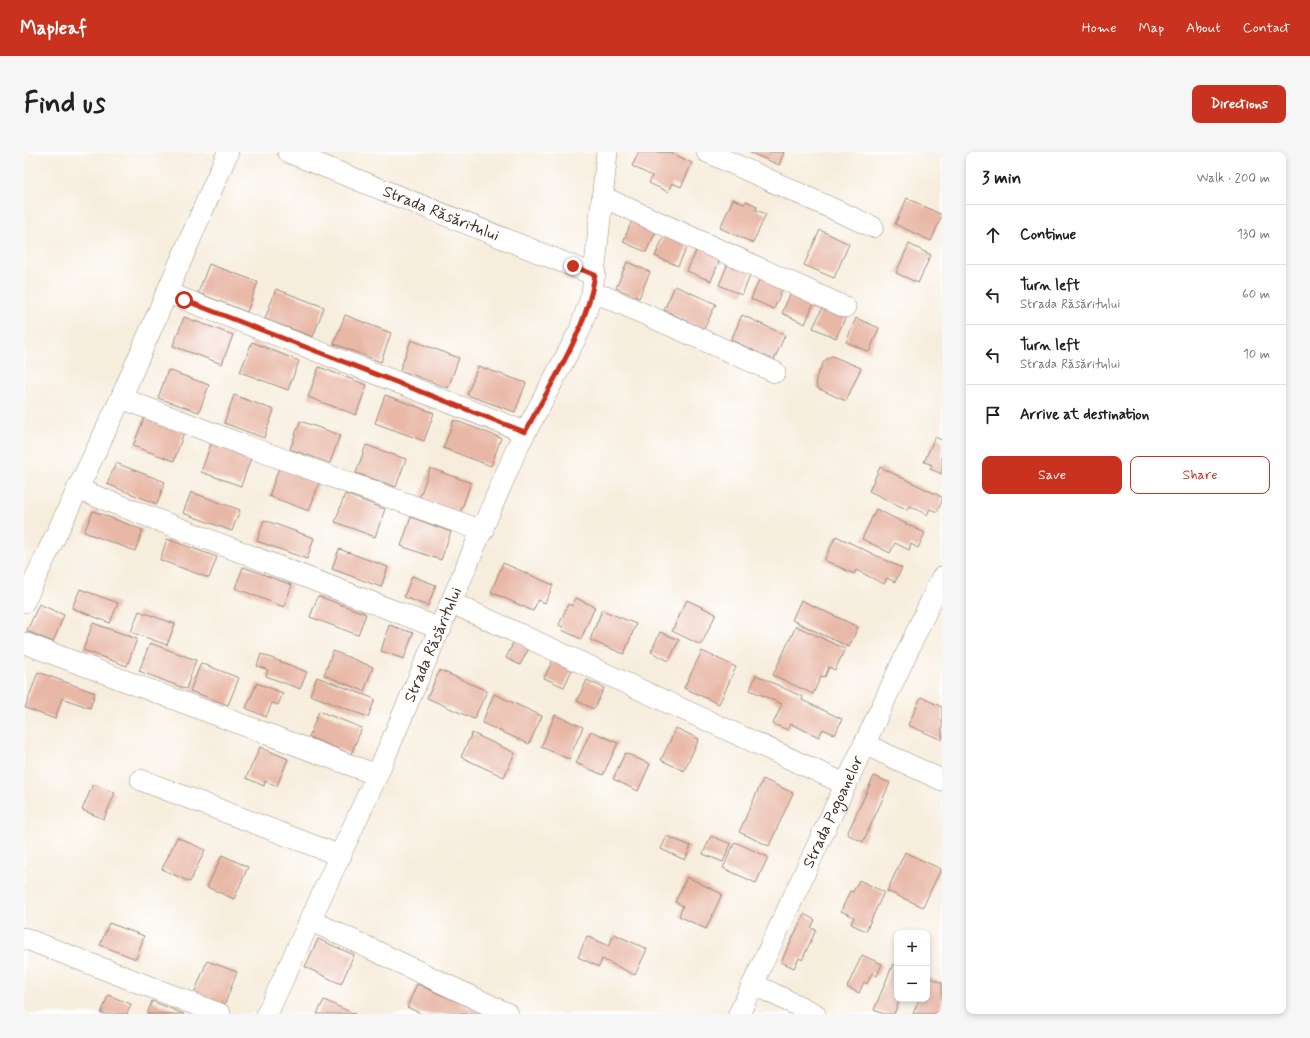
<!DOCTYPE html>
<meta charset="utf-8">
<style>
body{margin:0;font-family:Mynerve,sans-serif;background:#f6f6f6;color:#222}
.controls{position:absolute;right:12px;bottom:12px;display:grid;overflow:hidden;border-radius:8px;box-shadow:0 2px 6px #0003}
.controls button{width:36px;height:36px;display:grid;place-items:center;padding:0;border:0;border-bottom:1px solid #e0e0e0;background:#fff;color:#222;font:20px sans-serif}
.stop{position:absolute;width:12px;height:12px;margin:-9px;border:3px solid #c8321e;border-radius:50%;background:#fff}
.stop.end{background:#c8321e;border-color:#fff;box-shadow:0 1px 4px #0008}
.list{margin:0;padding:0;list-style:none}
h2{display:flex;justify-content:space-between;align-items:center;height:52px;margin:0;padding:0 16px;font-size:17px}
h2 small{font-size:13px;font-weight:400;color:#767676}
.list li{display:grid;grid-template-columns:26px 1fr auto;gap:12px;align-items:center;box-sizing:border-box;height:60px;padding:0 16px;border-top:1px solid #e0e0e0}
.list b{display:block;font-size:15px;white-space:nowrap}
.list p{margin:0;font-size:13px;white-space:nowrap;color:#767676}
.list em{font-size:13px;font-style:normal;color:#767676}
.actions{display:flex;gap:8px;padding:12px 16px}
.actions a{flex:1;padding:9px 0;border:1px solid #c8321e;border-radius:8px;text-align:center;font-size:14px;color:#c8321e}
.actions .main{background:#c8321e;color:#fff}
.icon{flex:none;width:22px;height:22px;fill:none;stroke:currentColor;stroke-width:2;stroke-linecap:round;stroke-linejoin:round}
.map{position:relative;flex:none;width:918px;height:862px;overflow:hidden;border-radius:8px}
header{display:flex;align-items:center;gap:24px;box-sizing:border-box;height:56px;padding:0 20px;background:#c8321e;color:#fff}
header strong{font-size:19px}
nav{display:flex;gap:22px;margin-inline-start:auto;font-size:14px}
.intro{display:flex;align-items:center;justify-content:space-between;box-sizing:border-box;height:96px;padding:0 24px}
h1{margin:0;font-size:28px}
.button{padding:10px 18px;border-radius:8px;background:#c8321e;color:#fff;font-size:14px;font-weight:700}
main{display:flex;gap:24px;padding:0 24px}
aside{flex:1;background:#fff;border-radius:8px;box-shadow:0 2px 6px #0003}
.map>svg:first-child{display:block}
</style>
<header>
<strong>Mapleaf</strong>
<nav><a>Home</a><a>Map</a><a>About</a><a>Contact</a></nav>
</header>
<div class="intro"><h1>Find us</h1><a class="button">Directions</a></div>
<main>
<div class="map">
<svg width="918" height="862" viewBox="0 0 918 862">
<rect width="100%" height="100%" fill="#fff"/>
<filter id="ink" filterUnits="userSpaceOnUse"><feTurbulence type="fractalNoise" baseFrequency=".025" numOctaves="2"/><feDisplacementMap in="SourceGraphic" scale="8" xChannelSelector="R" yChannelSelector="G"/><feConvolveMatrix kernelMatrix="1 2 1 2 8 2 1 2 1" color-interpolation-filters="sRGB"/></filter>
<filter id="wash" filterUnits="userSpaceOnUse"><feTurbulence type="fractalNoise" baseFrequency=".012" numOctaves="4" result="noise"/><feDisplacementMap in="SourceGraphic" scale="16" xChannelSelector="R" yChannelSelector="G"/><feGaussianBlur stdDeviation="0.9" result="paint"/><feColorMatrix in="noise" values="0 0 0 0 0 0 0 0 0 0 0 0 0 0 0 0 0 1.4 0 .05"/><feComposite in="paint" operator="in"/></filter>
<g filter="url(#wash)">
<rect width="100%" height="100%" fill="#f7eddd"/>
<g id="blocks">
<g fill="#e8b7a6">
<polygon points="615,0 646,0 668,11 657,35 648,31 644,40 625,31 628,24 608,14"/>
<polygon points="725,0 760,0 755,13"/>
<polygon points="883,46 918,63 907,89 871,72"/>
<polygon points="709,47 720,52 722,49 733,54 732,58 742,62 729,91 696,76"/>
<polygon points="609,66 633,77 622,100 599,90"/>
<polygon points="796,78 825,92 810,126 780,113"/>
<polygon points="642,80 665,91 654,114 631,104"/>
<polygon points="885,92 907,103 894,131 872,121"/>
<polygon points="674,95 697,105 687,129 663,119"/>
<polygon points="705,109 728,119 718,143 695,133"/>
<polygon points="603,110 626,120 615,146 592,136"/>
<polygon points="185,112 234,130 223,160 174,141"/>
<polygon points="737,123 760,133 750,157 727,147"/>
<polygon points="651,134 692,152 680,177 640,158"/>
<polygon points="252,137 300,155 289,185 241,167"/>
<polygon points="768,138 791,148 781,172 758,161"/>
<polygon points="800,152 823,162 812,186 789,176"/>
<polygon points="321,163 367,181 357,210 310,192"/>
<polygon points="718,163 761,183 750,208 707,188"/>
<polygon points="160,165 209,183 198,212 149,194"/>
<polygon points="832,166 855,176 845,200 822,190"/>
<polygon points="387,188 435,206 424,236 376,218"/>
<polygon points="228,190 275,209 264,238 216,220"/>
<polygon points="808,204 837,216 822,249 793,236 792,226 800,209"/>
<polygon points="454,214 502,231 491,260 443,243"/>
<polygon points="295,215 343,233 332,263 284,245"/>
<polygon points="144,218 185,233 175,260 134,246"/>
<polygon points="210,243 250,258 240,286 200,271"/>
<polygon points="361,243 410,261 400,289 351,271"/>
<polygon points="120,266 160,280 150,309 109,294"/>
<polygon points="430,268 477,286 467,314 419,296"/>
<polygon points="276,269 316,283 306,311 266,297"/>
<polygon points="911,285 918,288 918,322 906,317 908,313 900,310"/>
<polygon points="187,292 227,306 217,334 177,320"/>
<polygon points="342,293 382,307 372,335 332,321"/>
<polygon points="92,311 141,330 133,352 83,332"/>
<polygon points="856,315 918,345 918,349 913,360 906,357 903,363 886,354 884,358 845,339"/>
<polygon points="255,316 295,331 285,359 245,344"/>
<polygon points="406,316 447,331 436,361 395,347"/>
<polygon points="167,340 216,358 208,379 159,361"/>
<polygon points="321,342 361,357 351,385 311,370"/>
<polygon points="852,357 901,381 894,396 887,392 885,398 871,391 866,401 838,387"/>
<polygon points="69,359 119,378 111,399 60,380"/>
<polygon points="387,365 427,380 417,408 377,394"/>
<polygon points="240,368 290,386 283,407 233,389"/>
<polygon points="812,384 878,416 871,430 863,426 860,432 832,418 830,422 800,408"/>
<polygon points="143,387 193,405 185,426 136,408"/>
<polygon points="315,397 364,415 357,435 308,417"/>
<polygon points="479,411 529,433 521,451 514,448 509,459 467,440"/>
<polygon points="219,415 268,433 260,455 211,436"/>
<polygon points="388,424 412,433 404,454 380,445"/>
<polygon points="56,437 94,451 86,471 48,456"/>
<polygon points="294,444 342,462 334,483 286,465"/>
<polygon points="552,446 571,455 557,487 538,478 539,475 535,473 544,452 548,454"/>
<polygon points="663,448 692,462 677,493 648,479"/>
<polygon points="777,448 834,475 825,495 768,468"/>
<polygon points="15,452 40,463 29,490 3,479"/>
<polygon points="578,458 612,472 600,502 566,488"/>
<polygon points="115,459 151,472 143,493 107,480"/>
<polygon points="69,471 113,487 103,514 59,498"/>
<polygon points="365,473 389,481 380,507 357,499"/>
<polygon points="772,474 821,497 811,518 805,515 801,525 797,524 789,542 749,523"/>
<polygon points="636,480 655,488 645,509 627,500"/>
<polygon points="490,489 505,496 496,513 482,506"/>
<polygon points="126,491 172,508 162,537 115,519"/>
<polygon points="309,499 349,515 340,539 300,523"/>
<polygon points="678,499 712,515 695,552 660,536"/>
<polygon points="237,502 283,520 276,537 242,524 244,518 233,514"/>
<polygon points="529,508 548,518 540,535 520,526"/>
<polygon points="177,511 215,526 204,553 166,539"/>
<polygon points="416,518 463,539 450,567 403,546"/>
<polygon points="14,520 71,541 66,556 38,546 31,567 1,556"/>
<polygon points="732,523 779,545 778,548 818,567 811,583 799,577 795,585 767,572 764,578 749,572 758,552 726,538"/>
<polygon points="293,525 351,547 344,565 286,543"/>
<polygon points="563,528 580,536 570,557 553,549"/>
<polygon points="233,531 259,541 254,553 248,551 242,565 222,556"/>
<polygon points="470,542 518,564 505,592 458,571"/>
<polygon points="897,545 918,555 918,588 884,573"/>
<polygon points="295,559 338,576 327,602 285,585"/>
<polygon points="531,563 559,575 545,607 517,595"/>
<polygon points="652,576 675,587 660,619 637,608"/>
<polygon points="567,579 594,591 579,623 552,611"/>
<polygon points="448,581 491,601 480,625 437,605"/>
<polygon points="236,595 264,607 253,634 241,629 240,634 222,626"/>
<polygon points="601,601 626,612 614,639 589,627"/>
<polygon points="850,624 866,631 839,690 823,682"/>
<polygon points="739,627 769,641 745,694 715,680"/>
<polygon points="69,632 91,641 80,667 58,658"/>
<polygon points="643,684 667,694 661,708 637,697"/>
<polygon points="687,684 707,692 699,710 679,702"/>
<polygon points="153,685 181,698 166,730 138,717"/>
<polygon points="711,690 744,705 732,731 699,716"/>
<polygon points="881,700 917,717 899,755 863,739"/>
<polygon points="198,703 224,715 210,747 183,735"/>
<polygon points="663,725 698,742 682,777 655,764 659,754 651,750"/>
<polygon points="835,728 860,740 842,779 827,772 830,765 817,759 826,739 829,740"/>
<polygon points="780,762 791,768 787,776 792,778 778,808 775,806 770,816 757,810"/>
<polygon points="85,771 120,784 112,807 76,793"/>
<polygon points="590,782 623,797 611,823 578,807 575,815 554,805 563,784 585,794"/>
<polygon points="294,787 330,803 317,832 281,815"/>
<polygon points="838,803 858,812 853,824 848,821 843,832 840,830 835,841 823,835"/>
<polygon points="183,809 213,820 200,854 170,842"/>
<polygon points="869,812 873,814 873,847 876,847 870,862 860,862 850,858"/>
<polygon points="905,825 918,831 918,856 915,862 889,862 895,847 903,847 903,829"/>
<polygon points="393,832 460,862 398,862 383,855"/>
<polygon points="84,843 107,852 103,862 77,862"/>
<polygon points="300,848 331,862 293,862"/>
<polygon points="128,849 160,862 123,862"/>
</g>
</g>
</g>
<g filter="url(#ink)">
<use href="#blocks" fill-opacity="0" stroke="#998c7e" stroke-width="1"/>
<g fill="none" stroke-linecap="round" stroke-linejoin="round">
<g stroke="#998c7e" stroke-width="22">
<g id="street">
<path id="s1" d="M 264,0 L 571,123"/>
<polyline points="683,0 849,75"/>
<polyline points="579,45 821,155"/>
<polyline points="144,141 501,280"/>
<polyline points="568,142 582,145 751,220"/>
<polyline points="97,246 222,294 459,379"/>
<polyline points="53,337 417,477"/>
<polyline points="0,450 97,246 204,0"/>
<polyline points="428,451 821,632"/>
<polyline points="0,491 353,623"/>
<polyline points="840,592 918,628"/>
<polyline points="117,628 317,704"/>
<polyline points="286,768 484,862"/>
<polyline points="0,786 196,862"/>
<polyline points="729,832 791,862"/>
<path id="s2" d="M 243,862 L 353,623 L 493,296 L 555,180 L 568,142 L 583,0"/>
<path id="s3" d="M 715,862 L 918,425"/>
</g>
</g>
<use href="#street" stroke="#fff" stroke-width="21"/>
</g>
</g>
<g fill="none" stroke-linecap="round" stroke-linejoin="round" filter="url(#ink)">
<path stroke="#c8321e" stroke-width="5" d="M 160,148 L 501,280 C 528,229 562,181 571,123 L 549,114"/>
</g>
<g text-anchor="middle" dominant-baseline="central" stroke-width="4" stroke-linejoin="round" paint-order="stroke">
<g font-size="16" fill="#3b2a1e" stroke="#fff">
<text stroke="none"><textPath href="#s1" startOffset="165">Strada Răsăritului</textPath></text>
<text stroke="none"><textPath href="#s2" startOffset="405">Strada Răsăritului</textPath></text>
<text stroke="none"><textPath href="#s3" startOffset="223">Strada Pogoanelor</textPath></text>
</g>
</g>
</svg>
<div class="controls">
<button>+</button>
<button>−</button>
</div>
<div class="stop" style="left:160px;top:148px"></div>
<div class="stop end" style="left:549px;top:114px"></div>
</div>
<aside>
<h2>3 min<small>Walk · 200 m</small></h2>
<ul class="list">
<li><svg class="icon" aria-label="ahead" viewBox="0 0 24 24"><path d="M12 20V5M6 11l6-6 6 6"/></svg><div><b>Continue</b></div><em>130 m</em></li>
<li><svg class="icon" aria-label="left" viewBox="0 0 24 24"><path d="M17 20v-9H6M10 6l-5 5 5 5"/></svg><div><b>Turn left</b><p>Strada Răsăritului</p></div><em>60 m</em></li>
<li><svg class="icon" aria-label="left" viewBox="0 0 24 24"><path d="M17 20v-9H6M10 6l-5 5 5 5"/></svg><div><b>Turn left</b><p>Strada Răsăritului</p></div><em>10 m</em></li>
<li><svg class="icon" aria-label="arrive" viewBox="0 0 24 24"><path d="M6 21V4h12l-3 4 3 4H6"/></svg><div><b>Arrive at destination</b></div></li>
</ul>
<div class="actions"><a class="main">Save</a><a>Share</a></div>
</aside>
</main>
